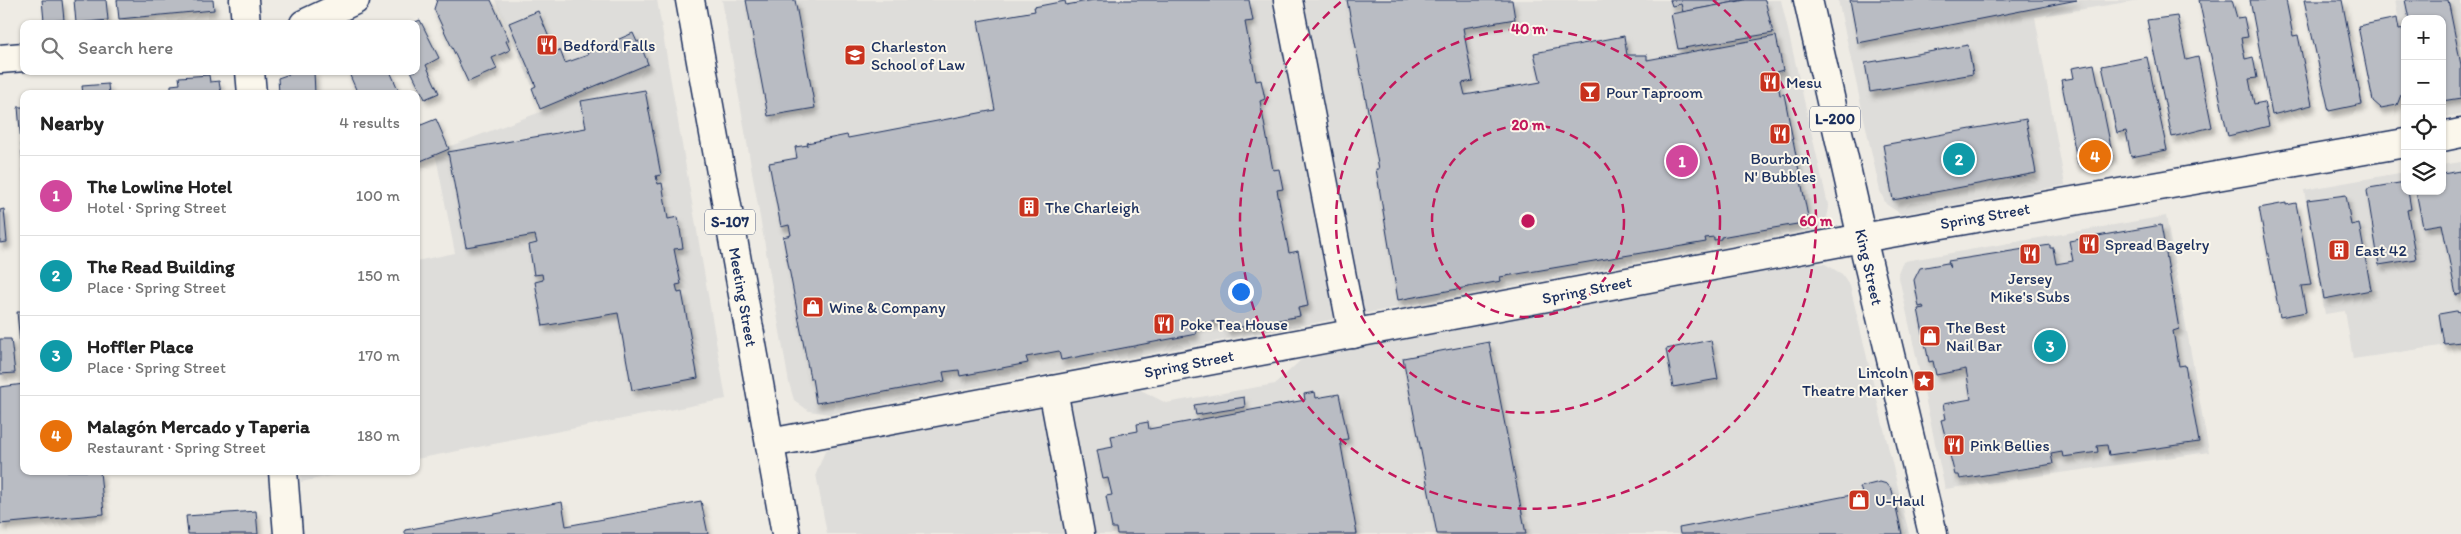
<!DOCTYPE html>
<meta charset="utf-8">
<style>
body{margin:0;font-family:Itim,sans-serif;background:#f6f6f6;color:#222}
.controls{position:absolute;right:15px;top:15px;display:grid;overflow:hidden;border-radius:10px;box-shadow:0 1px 4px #0004}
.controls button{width:45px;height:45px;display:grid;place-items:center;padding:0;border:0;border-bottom:1px solid #e0e0e0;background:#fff;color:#222;font:25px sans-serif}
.you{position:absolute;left:1240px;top:291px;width:18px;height:18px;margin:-12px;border:4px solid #fff;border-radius:50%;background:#1a73e8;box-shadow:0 0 0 8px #1a73e833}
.badge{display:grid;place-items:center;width:32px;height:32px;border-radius:50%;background:#c8321e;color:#fff;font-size:16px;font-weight:700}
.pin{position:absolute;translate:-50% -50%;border:2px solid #fff;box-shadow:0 1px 5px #0006}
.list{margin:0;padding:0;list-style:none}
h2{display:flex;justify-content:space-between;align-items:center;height:65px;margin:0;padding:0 20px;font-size:21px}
h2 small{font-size:16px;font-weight:400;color:#767676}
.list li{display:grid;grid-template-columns:32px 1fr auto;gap:15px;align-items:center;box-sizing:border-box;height:80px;padding:0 20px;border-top:1px solid #e0e0e0}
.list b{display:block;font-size:19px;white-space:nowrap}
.list p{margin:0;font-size:16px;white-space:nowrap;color:#767676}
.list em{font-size:16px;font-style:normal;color:#767676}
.icon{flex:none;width:28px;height:28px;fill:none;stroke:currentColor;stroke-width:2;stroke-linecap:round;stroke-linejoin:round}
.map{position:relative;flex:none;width:2461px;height:534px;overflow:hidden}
.search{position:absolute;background:#fff;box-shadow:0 1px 4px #0004;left:20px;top:20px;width:400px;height:55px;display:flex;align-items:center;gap:12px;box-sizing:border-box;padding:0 18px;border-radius:10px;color:#767676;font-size:19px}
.panel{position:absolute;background:#fff;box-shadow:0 1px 4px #0004;left:20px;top:90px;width:400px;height:385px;border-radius:10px}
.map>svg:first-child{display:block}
</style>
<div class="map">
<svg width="2461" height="534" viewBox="0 0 2461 534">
<defs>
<filter id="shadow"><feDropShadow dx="3" dy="5.5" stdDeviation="2.5" flood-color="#0004"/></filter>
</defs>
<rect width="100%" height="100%" fill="#eeebe4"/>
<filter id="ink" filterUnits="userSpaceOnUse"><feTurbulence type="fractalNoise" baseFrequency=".02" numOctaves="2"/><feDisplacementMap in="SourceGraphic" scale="10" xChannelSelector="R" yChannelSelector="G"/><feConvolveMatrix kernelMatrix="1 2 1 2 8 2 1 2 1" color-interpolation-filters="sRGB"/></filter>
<g filter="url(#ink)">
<g fill="#deddda">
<polygon points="495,0 657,0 726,399 416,459 416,261 455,253 435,152 543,111"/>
<polygon points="722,0 1781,0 1828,205 1827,221 1820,228 830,414 809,411 794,400 789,383"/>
<polygon points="1838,0 2139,0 2035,17 2065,185 1901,214 1886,204 1880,191"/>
<polygon points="2395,0 2461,0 2461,115 2442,118 2442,19 2405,19 2405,55"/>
<polygon points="2461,162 2461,343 2353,359 2345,311 2325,314 2304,190 2405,172 2405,191 2442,191 2442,165"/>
<polygon points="2166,216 2209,452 1945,489 1898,273 1902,263 1905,261"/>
<polygon points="1808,262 1825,264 1842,274 1850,286 1909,534 827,534 816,474 825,451 837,443 1135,387 1166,403 1275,384 1302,359"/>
<polygon points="300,471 355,471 301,482"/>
</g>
<g fill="#b9bcc3" stroke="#1b2f5e" filter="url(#shadow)">
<polygon points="42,0 62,0 64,20 44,21"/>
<polygon points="74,0 106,0 108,20 76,23"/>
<polygon points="213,0 214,10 119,19 117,0"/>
<polygon points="437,0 491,0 509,40 506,41 510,50 492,58 497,69 468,82 434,9"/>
<polygon points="746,0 795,0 815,108 768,116"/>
<polygon points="1094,0 1249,0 1253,21 1245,22 1256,81 1261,80 1265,99 1260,101 1273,170 1279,169 1283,189 1277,190 1289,253 1298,251 1308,306 1298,308 1300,316 1226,330 1224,320 1195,325 1196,334 1061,360 1059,351 1043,354 1026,357 1028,363 960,376 959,370 943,372 945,381 835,401 835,400 816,403 812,378 810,378 783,237 791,235 789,225 781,227 769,163 797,158 795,147 808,145 807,143 847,135 848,138 995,110 978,21 1035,11 1034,7 1065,1 1066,5"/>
<polygon points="1347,0 1512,0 1515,19 1463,28 1473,81 1462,83 1465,95 1541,82 1534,53 1624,36 1627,55 1647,55 1647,60 1776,36 1783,70 1776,72 1780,95 1784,94 1809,222 1732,235 1721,237 1721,239 1714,240 1714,237 1705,238 1706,242 1500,277 1501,281 1398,300 1376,169 1379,169"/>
<polygon points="1670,0 1745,0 1683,12 1681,4 1672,6"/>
<polygon points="1745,0 1765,0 1773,33 1678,49 1671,14"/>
<polygon points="1850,0 2077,0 1858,43"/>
<polygon points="2199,0 2232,0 2237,18 2244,17 2248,37 2241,38 2245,59 2253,57 2257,78 2249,79 2254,104 2264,102 2269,126 2228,136"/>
<polygon points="2250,0 2286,0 2293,36 2298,35 2312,105 2272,115"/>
<polygon points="2304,0 2342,0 2362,104 2329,111"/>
<polygon points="2405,0 2448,0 2461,65 2461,98 2442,101 2442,19 2409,19"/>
<polygon points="538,11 555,52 560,50 565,63 588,55 587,53 633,33 637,42 639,41 648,64 540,109 532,88 536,86 509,23"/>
<polygon points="2177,16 2186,60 2198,57 2212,127 2172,137 2147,20"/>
<polygon points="2397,18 2399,30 2405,29 2405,94 2401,95 2397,105 2381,108 2373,101 2358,26"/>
<polygon points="420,20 439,58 426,65 439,93 425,99 411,71 416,71 416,24 411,24"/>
<polygon points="1968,45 1973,74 1870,92 1865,63"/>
<polygon points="2147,57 2167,150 2131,157 2126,131 2117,133 2102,66"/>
<polygon points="2094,64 2113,157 2078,164 2061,80 2074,78 2072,68"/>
<polygon points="298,71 314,71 315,94 279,94 278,78"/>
<polygon points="348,71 390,71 400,94 358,94"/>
<polygon points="209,75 210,82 219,81 221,94 171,94 171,85 180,84 179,77"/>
<polygon points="108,84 109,94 83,94 82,86"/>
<polygon points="645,90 661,175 656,176 658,184 662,183 668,219 678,217 683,248 674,249 681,284 676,285 678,293 682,292 698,378 632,390 618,313 543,326 535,282 543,280 542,274 534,275 529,245 537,243 535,235 466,247 448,152 586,128 581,101"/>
<polygon points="18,107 24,107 24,177 23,165"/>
<polygon points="436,119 449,149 416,163 416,127"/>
<polygon points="2026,119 2036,173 1893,200 1883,145"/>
<polygon points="2461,171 2461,294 2456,295 2442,224 2423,227 2416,191 2442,191 2442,174"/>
<polygon points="2405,182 2405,191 2408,191 2411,209 2407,210 2416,259 2379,265 2367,191 2369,188"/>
<polygon points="2346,195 2351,225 2359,223 2371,290 2324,299 2307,200"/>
<polygon points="2286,203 2286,205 2296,203 2311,285 2301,286 2306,312 2280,317 2259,208"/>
<polygon points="4,209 7,242 0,243 0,210"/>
<polygon points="2161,225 2179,329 2173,331 2179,366 2185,365 2199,442 2109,455 2107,445 2097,446 2098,452 2063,457 2062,452 2051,454 2053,464 1960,479 1959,475 1955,475 1941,420 1946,419 1943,404 1971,399 1966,369 1936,375 1933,361 1929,362 1918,309 1924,308 1923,306 1919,307 1914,280 1920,268 1947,263 1950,268 1948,261 2050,245 2050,248 2053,248 2056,264 2073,261 2069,241"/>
<polygon points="2456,311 2461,312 2461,342 2444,344 2439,314"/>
<polygon points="17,312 24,312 24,471 100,471 104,514 0,524 0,387 24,384"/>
<polygon points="0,339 11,339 15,373 0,374"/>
<polygon points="1711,340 1718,379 1673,387 1666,349"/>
<polygon points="1489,342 1526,534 1437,534 1403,358"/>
<polygon points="1315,392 1316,398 1339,394 1348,439 1340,440 1357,534 1117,534 1116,528 1112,528 1106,496 1112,495 1108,478 1103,479 1097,450 1113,447 1111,436 1138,431 1137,424 1148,422 1149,429 1305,400 1304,394"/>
<polygon points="1244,397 1245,407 1196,415 1194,405"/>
<polygon points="1880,482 1887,484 1892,490 1902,534 1680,534 1679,528 1862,493 1860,487"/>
<polygon points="701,501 708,534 405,534 405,530 562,502 566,526"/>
<polygon points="256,511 258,534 188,534 186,516"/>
</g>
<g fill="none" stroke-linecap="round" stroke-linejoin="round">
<g stroke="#1b2f5e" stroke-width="31">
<g id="minor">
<polyline points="244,0 246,24"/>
<polyline points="1288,0 1353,334"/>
<polyline points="304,24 355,0"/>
<polyline points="0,59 24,57"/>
<polyline points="250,71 252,94"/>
<polyline points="1053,390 1080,534"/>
<polyline points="283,471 288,534"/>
</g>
</g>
<g stroke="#1b2f5e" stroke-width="31">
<g id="major">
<polyline points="690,0 786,534"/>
<polyline points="1808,0 1862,238 1933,534"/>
<polyline points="2442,137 2461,133"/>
<polyline points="770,443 1862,238 2405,143"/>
</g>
</g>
<use href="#minor" stroke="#fbf7ec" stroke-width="28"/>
<use href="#major" stroke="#fbf7ec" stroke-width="28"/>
</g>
</g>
<g fill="none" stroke="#c2185b" stroke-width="2.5" stroke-dasharray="9 6">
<circle cx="1528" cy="221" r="96"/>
<circle cx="1528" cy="221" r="192"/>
<path d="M1713 0A288 288 0 1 1 1343 0"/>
</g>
<defs>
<g id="restaurant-square" transform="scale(1.125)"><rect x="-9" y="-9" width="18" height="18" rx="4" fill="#c8321e" stroke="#fbf7ec"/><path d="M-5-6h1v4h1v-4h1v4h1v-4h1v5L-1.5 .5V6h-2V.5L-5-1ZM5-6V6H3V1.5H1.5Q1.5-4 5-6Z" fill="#fff"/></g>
<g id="university-square" transform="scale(1.125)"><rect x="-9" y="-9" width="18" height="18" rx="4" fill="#c8321e" stroke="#fbf7ec"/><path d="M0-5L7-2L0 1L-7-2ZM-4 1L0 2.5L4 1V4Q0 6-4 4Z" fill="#fff"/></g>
<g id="bar-square" transform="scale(1.125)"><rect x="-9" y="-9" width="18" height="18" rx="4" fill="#c8321e" stroke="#fbf7ec"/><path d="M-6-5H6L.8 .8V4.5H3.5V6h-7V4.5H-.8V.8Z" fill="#fff"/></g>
<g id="building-square" transform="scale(1.125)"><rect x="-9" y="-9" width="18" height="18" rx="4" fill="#c8321e" stroke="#fbf7ec"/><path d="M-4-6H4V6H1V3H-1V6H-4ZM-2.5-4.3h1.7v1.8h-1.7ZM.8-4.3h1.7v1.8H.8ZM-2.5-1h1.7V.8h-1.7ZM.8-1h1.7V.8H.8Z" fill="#fff"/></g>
<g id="shop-square" transform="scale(1.125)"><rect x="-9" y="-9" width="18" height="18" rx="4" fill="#c8321e" stroke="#fbf7ec"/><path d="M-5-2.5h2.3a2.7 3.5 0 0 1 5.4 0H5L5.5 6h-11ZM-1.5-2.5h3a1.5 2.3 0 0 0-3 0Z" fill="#fff"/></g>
<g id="sight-square" transform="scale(1.125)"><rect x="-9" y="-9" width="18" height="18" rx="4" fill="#c8321e" stroke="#fbf7ec"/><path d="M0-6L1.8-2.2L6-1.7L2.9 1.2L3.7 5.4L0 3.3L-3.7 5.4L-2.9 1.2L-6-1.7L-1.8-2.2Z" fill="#fff"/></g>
</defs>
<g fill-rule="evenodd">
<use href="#restaurant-square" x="547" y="45"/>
<use href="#university-square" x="855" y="55"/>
<use href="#restaurant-square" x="1770" y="82"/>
<use href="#bar-square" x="1590" y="92"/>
<use href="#restaurant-square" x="1780" y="134"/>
<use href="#building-square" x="1029" y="207"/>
<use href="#restaurant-square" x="2089" y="244"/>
<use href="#building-square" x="2339" y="250"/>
<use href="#restaurant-square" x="2030" y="254"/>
<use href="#shop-square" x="813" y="307"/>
<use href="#restaurant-square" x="1164" y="324"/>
<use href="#shop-square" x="1930" y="336"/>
<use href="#sight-square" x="1924" y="381"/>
<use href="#restaurant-square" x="1954" y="445"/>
<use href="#shop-square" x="1859" y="500"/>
</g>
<g text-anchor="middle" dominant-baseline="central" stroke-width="4" stroke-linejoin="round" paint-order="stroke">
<g fill="#fbf7ec" stroke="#5e6b89" stroke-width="1">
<rect x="1810" y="106.5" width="50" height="25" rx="4"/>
<rect x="705" y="209.5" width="50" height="25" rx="4"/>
</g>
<g font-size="15" font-weight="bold" fill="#1b2f5e">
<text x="1835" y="119">L-200</text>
<text x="730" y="222">S-107</text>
</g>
<g font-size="16" fill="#1b2f5e" stroke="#fbf7ec" text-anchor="start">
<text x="563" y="45">Bedford Falls</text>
<text x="871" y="46">Charleston<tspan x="871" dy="18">School of Law</tspan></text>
<text x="1786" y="82">Mesu</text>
<text x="1606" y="92">Pour Taproom</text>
<text x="1780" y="158" text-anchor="middle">Bourbon<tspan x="1780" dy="18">N' Bubbles</tspan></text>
<text x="1045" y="207">The Charleigh</text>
<text x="2105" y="244">Spread Bagelry</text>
<text x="2355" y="250">East 42</text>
<text x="2030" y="278" text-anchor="middle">Jersey<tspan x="2030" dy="18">Mike's Subs</tspan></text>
<text x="829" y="307">Wine &amp; Company</text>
<text x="1180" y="324">Poke Tea House</text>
<text x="1946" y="327">The Best<tspan x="1946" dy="18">Nail Bar</tspan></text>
<text x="1908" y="372" text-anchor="end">Lincoln<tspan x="1908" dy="18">Theatre Marker</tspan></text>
<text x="1970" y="445">Pink Bellies</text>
<text x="1875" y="500">U-Haul</text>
</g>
<g font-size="16" fill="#1b2f5e" stroke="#fbf7ec">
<text transform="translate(1985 216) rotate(-10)">Spring Street</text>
<text transform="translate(1869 267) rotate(77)">King Street</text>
<text transform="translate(1587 290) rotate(-11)">Spring Street</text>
<text transform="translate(743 297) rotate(80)">Meeting Street</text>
<text transform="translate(1189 364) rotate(-11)">Spring Street</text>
</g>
</g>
<circle cx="1528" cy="221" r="8" fill="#c2185b" stroke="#fbf7ec" stroke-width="2.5"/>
<g font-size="15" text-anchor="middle" font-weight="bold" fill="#c2185b" stroke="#fbf7ec" stroke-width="4" stroke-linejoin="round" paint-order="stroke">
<text x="1528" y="34">40 m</text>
<text x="1528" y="130">20 m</text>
<text x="1816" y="226">60 m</text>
</g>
</svg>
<div class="controls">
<button>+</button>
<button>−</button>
<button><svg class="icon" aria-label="locate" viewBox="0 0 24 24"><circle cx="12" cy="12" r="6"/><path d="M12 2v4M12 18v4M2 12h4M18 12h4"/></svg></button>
<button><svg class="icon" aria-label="layers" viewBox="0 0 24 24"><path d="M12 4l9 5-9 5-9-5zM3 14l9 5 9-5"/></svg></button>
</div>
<div class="you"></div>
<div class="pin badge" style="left:1682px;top:161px;background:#d1479c">1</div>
<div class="pin badge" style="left:1959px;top:159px;background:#0f9aa8">2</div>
<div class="pin badge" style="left:2050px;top:346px;background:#0f9aa8">3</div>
<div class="pin badge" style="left:2095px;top:156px;background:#e8710a">4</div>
<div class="search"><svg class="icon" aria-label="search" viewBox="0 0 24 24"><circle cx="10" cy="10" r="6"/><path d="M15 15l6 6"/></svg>Search here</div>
<section class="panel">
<h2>Nearby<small>4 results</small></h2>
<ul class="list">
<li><span class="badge" style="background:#d1479c">1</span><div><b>The Lowline Hotel</b><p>Hotel · Spring Street</p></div><em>100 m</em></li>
<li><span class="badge" style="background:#0f9aa8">2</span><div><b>The Read Building</b><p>Place · Spring Street</p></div><em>150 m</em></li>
<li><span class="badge" style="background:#0f9aa8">3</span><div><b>Hoffler Place</b><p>Place · Spring Street</p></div><em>170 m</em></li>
<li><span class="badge" style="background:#e8710a">4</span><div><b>Malagón Mercado y Taperia</b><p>Restaurant · Spring Street</p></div><em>180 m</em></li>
</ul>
</section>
</div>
